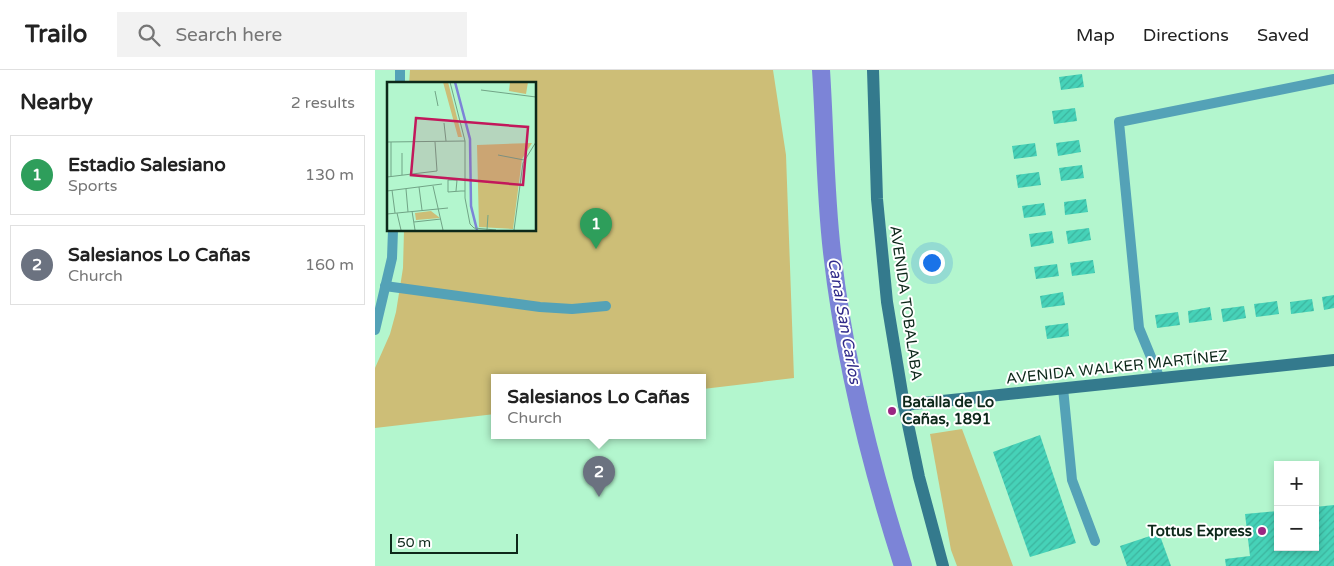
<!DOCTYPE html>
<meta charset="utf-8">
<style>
body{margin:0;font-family:"Varela Round",sans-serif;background:#f2f2f2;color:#222}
.controls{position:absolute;right:15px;bottom:15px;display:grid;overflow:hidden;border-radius:0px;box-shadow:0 2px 8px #0003}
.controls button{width:45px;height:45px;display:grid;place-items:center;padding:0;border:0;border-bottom:1px solid #e0e0e0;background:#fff;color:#222;font:25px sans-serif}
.scale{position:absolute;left:15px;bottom:12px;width:128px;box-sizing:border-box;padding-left:5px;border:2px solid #0d281a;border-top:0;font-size:14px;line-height:18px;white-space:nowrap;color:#0d281a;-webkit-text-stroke:4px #fff;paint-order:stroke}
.you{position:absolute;left:556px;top:192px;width:18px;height:18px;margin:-12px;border:4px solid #fff;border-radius:50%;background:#1a73e8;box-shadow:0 0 0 8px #1a73e833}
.badge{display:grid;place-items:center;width:32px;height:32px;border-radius:50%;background:#2563eb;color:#fff;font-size:16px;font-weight:700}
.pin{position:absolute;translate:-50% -41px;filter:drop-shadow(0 1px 2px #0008)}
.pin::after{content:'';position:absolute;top:26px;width:18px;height:15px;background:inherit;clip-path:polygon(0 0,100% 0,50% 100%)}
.popup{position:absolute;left:116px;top:304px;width:215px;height:65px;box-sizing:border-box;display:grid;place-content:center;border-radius:0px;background:#fff;filter:drop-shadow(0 1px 4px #0005);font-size:16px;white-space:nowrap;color:#767676}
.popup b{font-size:19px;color:#222}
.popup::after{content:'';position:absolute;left:50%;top:100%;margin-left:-10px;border:10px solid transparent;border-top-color:#fff}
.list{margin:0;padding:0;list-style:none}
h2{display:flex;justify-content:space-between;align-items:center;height:65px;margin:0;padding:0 20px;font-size:21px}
h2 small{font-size:16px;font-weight:400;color:#767676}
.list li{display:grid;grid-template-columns:32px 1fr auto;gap:15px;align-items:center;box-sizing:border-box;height:80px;margin:0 10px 10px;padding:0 10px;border:1px solid #e0e0e0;border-radius:0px}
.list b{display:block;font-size:19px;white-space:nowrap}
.list p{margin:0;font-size:16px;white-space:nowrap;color:#767676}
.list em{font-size:16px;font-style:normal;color:#767676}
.icon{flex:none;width:28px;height:28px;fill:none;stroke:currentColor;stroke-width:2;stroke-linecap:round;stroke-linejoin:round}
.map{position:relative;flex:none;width:959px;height:496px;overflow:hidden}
header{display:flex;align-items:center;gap:30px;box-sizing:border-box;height:70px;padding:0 25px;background:#fff;border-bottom:1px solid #e0e0e0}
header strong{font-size:24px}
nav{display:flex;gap:28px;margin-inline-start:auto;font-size:18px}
.search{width:350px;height:45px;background:#f2f2f2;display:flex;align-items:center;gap:12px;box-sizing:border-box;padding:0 18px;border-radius:0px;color:#767676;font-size:19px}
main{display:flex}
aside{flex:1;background:#fff}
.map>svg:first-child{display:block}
</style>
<header>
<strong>Trailo</strong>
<div class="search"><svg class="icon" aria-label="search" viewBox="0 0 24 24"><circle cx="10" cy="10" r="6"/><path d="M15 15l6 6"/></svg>Search here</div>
<nav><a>Map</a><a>Directions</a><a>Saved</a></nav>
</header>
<main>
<aside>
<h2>Nearby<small>2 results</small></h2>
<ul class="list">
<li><span class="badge" style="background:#2e9e5b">1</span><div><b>Estadio Salesiano</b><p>Sports</p></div><em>130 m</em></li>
<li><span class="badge" style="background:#6b7280">2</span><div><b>Salesianos Lo Cañas</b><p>Church</p></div><em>160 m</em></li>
</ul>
</aside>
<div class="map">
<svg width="959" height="496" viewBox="0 0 959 496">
<defs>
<pattern id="building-hatch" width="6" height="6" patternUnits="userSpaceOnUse" patternTransform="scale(1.25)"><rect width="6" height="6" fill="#46d2b8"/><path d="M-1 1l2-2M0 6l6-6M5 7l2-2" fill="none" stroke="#3cb49e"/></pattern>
</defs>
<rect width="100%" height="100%" fill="#b3f6ce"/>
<g fill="#cdbe77">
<polygon points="35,0 398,0 411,85 419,308 328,319 328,308 120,308 120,344 0,358 0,298 15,264 21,242 28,198 29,160 160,160 160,14 34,14"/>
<polygon points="587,359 638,496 582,496 576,480 555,364"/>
</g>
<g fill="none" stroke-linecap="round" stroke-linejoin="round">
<path stroke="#7c84d7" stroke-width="18" d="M 446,0 C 450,61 450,121 457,182 C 469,289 495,394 528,496"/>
</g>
<g fill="url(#building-hatch)">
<polygon points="707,4 709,17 686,20 684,7"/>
<polygon points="700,38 702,51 679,54 677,41"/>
<polygon points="704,70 706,82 683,86 681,73"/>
<polygon points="660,73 662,86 639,89 637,76"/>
<polygon points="707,95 709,108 686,111 684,98"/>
<polygon points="664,102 666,115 643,118 641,105"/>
<polygon points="711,129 713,142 690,145 689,132"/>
<polygon points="669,133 671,145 649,148 647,136"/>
<polygon points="714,158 716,170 693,174 691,161"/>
<polygon points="677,161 679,173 656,177 654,164"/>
<polygon points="718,190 720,203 697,206 695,193"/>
<polygon points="682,194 684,206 661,209 659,197"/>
<polygon points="688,222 690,235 667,238 665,226"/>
<polygon points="959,225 959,238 949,240 947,227"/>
<polygon points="937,229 939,241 916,244 915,232"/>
<polygon points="902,231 904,244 881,247 879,234"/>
<polygon points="869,236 871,248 848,252 846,239"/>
<polygon points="835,237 837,250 814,253 813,241"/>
<polygon points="803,242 805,255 782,258 780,245"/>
<polygon points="693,253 694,266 672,269 670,256"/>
<polygon points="665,365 701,473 655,487 618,382"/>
<polygon points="959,435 959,496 851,496 850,489 875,486 870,444 903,441 903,477 940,477 940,437"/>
<polygon points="784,463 796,496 752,496 745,476"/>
</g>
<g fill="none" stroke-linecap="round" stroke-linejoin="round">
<g stroke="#54a2b7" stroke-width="10">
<polyline points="25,14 25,0"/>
<polyline points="10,216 165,237 197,239 231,236"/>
<polyline points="0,260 17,188 18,160"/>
<polyline points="785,309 764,258 744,52 959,9"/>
<polyline points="688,318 697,410 720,471"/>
</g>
<g stroke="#347a8d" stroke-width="12">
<polyline points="498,0 502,129 512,232 529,335 544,407 568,496"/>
<polyline points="529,335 959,290"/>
</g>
</g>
<g fill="#9b2682" stroke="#fff" stroke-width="2">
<circle cx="517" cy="341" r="5"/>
<circle cx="887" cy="461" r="5"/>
</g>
<g text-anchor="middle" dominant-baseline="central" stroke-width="4" stroke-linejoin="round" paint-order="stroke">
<g font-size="15" fill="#0d281a" stroke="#fff">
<text transform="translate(531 233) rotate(82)">AVENIDA TOBALABA</text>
<text transform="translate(742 297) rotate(-6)">AVENIDA WALKER MARTÍNEZ</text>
</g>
<g font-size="15" font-weight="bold" fill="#0d281a" stroke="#fff" text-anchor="start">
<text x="527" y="332">Batalla de Lo<tspan x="527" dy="17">Cañas, 1891</tspan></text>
<text x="877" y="461" text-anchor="end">Tottus Express</text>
</g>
<g font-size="16" font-style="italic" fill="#302a8a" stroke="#fff">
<text transform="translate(469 251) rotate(80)">Canal San Carlos</text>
</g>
</g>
<g transform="translate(12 12)">
<rect width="149" height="149" fill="#b3f6ce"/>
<path d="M 56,0 L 61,0 L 75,55 L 71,55 ZM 123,0 L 141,0 L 139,12 L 122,9 ZM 145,61 L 135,77 L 126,147 L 92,145 L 90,63 ZM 44,129 L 53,136 L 29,138 L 28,131 Z" fill="#cdbe77"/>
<path fill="none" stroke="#7c84d7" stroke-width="2.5" d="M 68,0 L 83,57 L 84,124 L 90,148"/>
<path fill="none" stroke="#71a486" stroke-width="1" d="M 94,8 L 149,15M 48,9 L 51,24M 57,41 L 59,59M 78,59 L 78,116 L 83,142 L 87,146 L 109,148M 0,60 L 78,59 L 63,0M 4,60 L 4,95M 15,71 L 15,93M 111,73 L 137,78M 0,95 L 50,89 L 48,60M 46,104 L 56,148M 32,105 L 35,128M 19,107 L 21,130M 5,108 L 8,131M 0,109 L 55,102M 69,109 L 70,98 L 61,98 L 61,110 L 74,109 L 78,109M 25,129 L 28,148M 10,131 L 14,148M 0,132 L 61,126M 27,140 L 54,137M 100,148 L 101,133M 127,148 L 136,81 L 149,60"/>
<path fill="#c2185b" fill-opacity="0.15" stroke="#c2185b" stroke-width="2.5" d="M 29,36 L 141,45 L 136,103 L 24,93 Z"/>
<rect width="149" height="149" fill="none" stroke="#0d281a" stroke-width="2.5"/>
</g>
</svg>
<div class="controls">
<button>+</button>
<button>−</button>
</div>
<div class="scale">50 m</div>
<div class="you"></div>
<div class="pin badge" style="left:221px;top:179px;background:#2e9e5b">1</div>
<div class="pin badge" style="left:224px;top:427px;background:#6b7280">2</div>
<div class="popup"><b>Salesianos Lo Cañas</b>Church</div>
</div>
</main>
